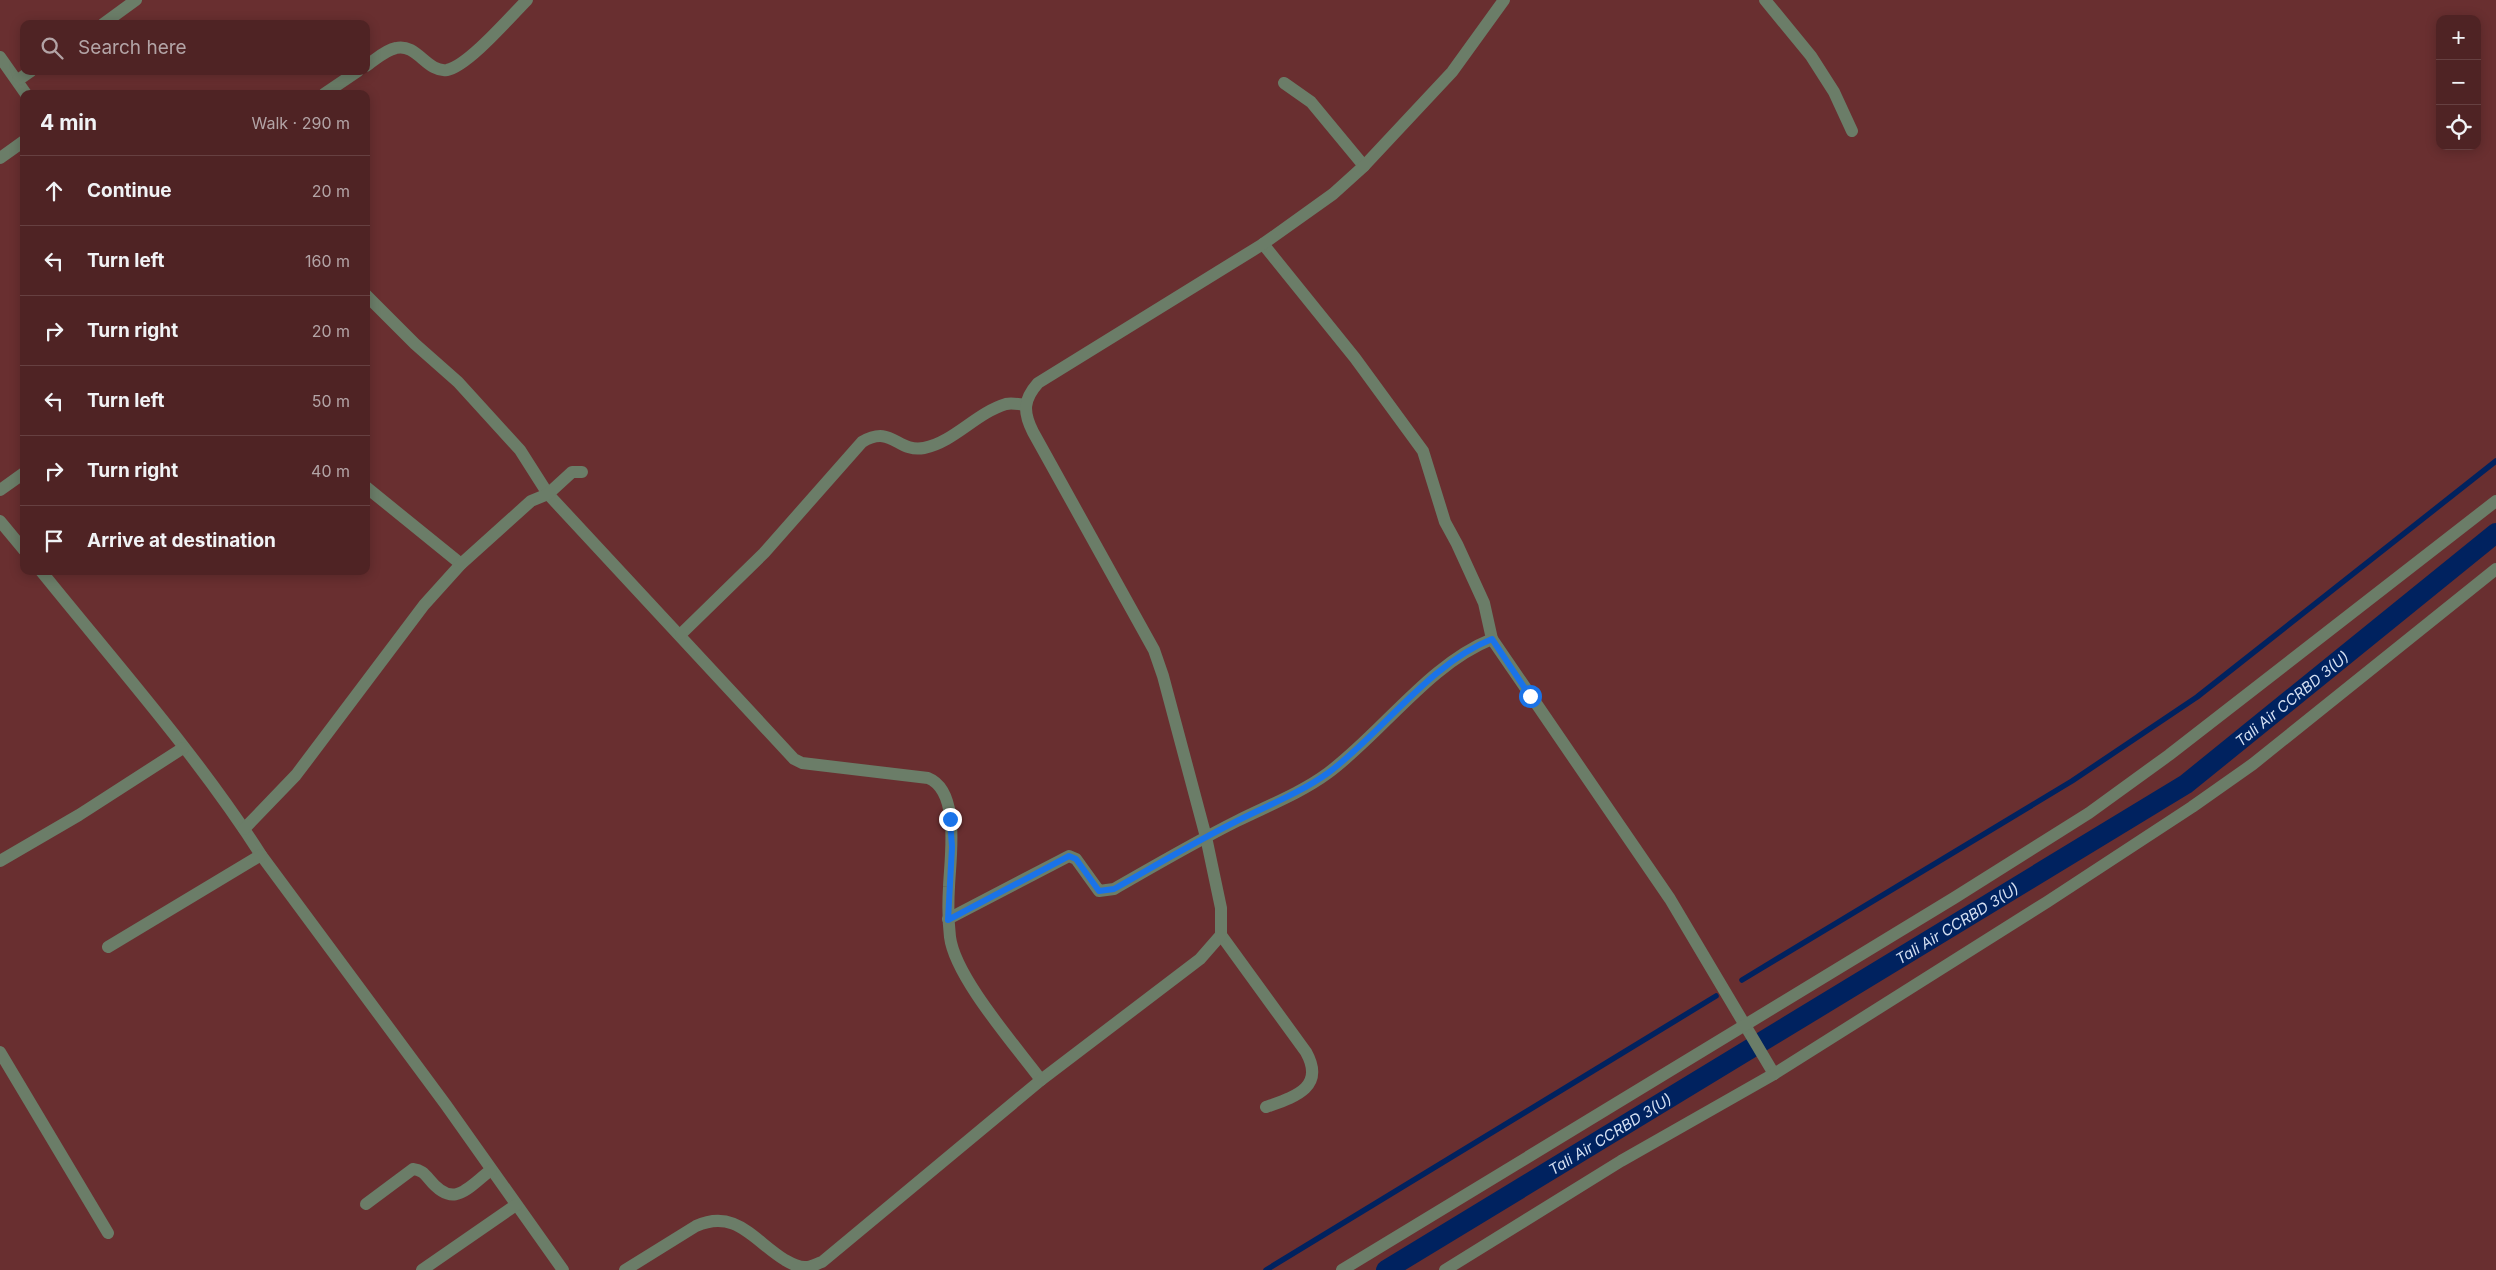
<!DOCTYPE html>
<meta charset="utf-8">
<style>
body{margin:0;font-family:Inter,sans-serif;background:#552b2c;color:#f1f3f6}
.controls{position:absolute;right:15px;top:15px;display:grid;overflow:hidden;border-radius:10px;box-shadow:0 2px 12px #0003}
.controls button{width:45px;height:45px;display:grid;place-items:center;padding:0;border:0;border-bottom:1px solid #664041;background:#4f2324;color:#f1f3f6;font:25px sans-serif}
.stop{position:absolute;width:15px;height:15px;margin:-11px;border:4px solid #1a73e8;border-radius:50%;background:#fff}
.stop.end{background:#1a73e8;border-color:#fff;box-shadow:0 1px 5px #0008}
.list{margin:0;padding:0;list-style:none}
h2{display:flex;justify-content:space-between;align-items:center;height:65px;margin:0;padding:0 20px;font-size:21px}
h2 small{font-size:16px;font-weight:400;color:#b3a4a6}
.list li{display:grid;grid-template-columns:32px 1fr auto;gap:15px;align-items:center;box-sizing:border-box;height:70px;padding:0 20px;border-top:1px solid #664041}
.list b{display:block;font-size:19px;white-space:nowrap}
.list em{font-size:16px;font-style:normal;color:#b3a4a6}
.icon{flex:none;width:28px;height:28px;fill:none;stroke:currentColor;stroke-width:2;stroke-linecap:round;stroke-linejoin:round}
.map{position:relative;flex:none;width:2496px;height:1270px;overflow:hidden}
.search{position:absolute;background:#4f2324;box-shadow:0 2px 12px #0003;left:20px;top:20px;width:350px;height:55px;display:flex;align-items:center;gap:12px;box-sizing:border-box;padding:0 18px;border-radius:10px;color:#b3a4a6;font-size:19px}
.panel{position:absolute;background:#4f2324;box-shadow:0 2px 12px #0003;left:20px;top:90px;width:350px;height:485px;border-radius:10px}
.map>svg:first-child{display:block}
</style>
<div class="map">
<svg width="2496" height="1270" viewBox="0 0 2496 1270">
<rect width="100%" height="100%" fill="#692f30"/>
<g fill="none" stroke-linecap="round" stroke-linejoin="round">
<g stroke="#00225f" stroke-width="5.5">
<polyline points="1742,980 2072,781 2197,697 2496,461"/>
<polyline points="1266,1270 1716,996"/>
</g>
<path stroke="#00225f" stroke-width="20" id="s1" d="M 1386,1270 L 2186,784 L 2496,533"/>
<g stroke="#6b7d68" stroke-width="12">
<polyline points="1765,0 1811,56 1834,92 1852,131"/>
<polyline points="103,24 136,0"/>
<polyline points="0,57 26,94"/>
<path d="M 366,66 C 375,60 385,50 396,48 C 417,43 427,73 447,70 C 468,66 510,17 527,0"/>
<polyline points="18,80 31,71"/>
<polyline points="1284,83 1311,102 1364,166"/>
<polyline points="324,94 358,71"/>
<polyline points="0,158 24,141"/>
<polyline points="1263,244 1355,358 1423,451 1445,522 1457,544 1484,603 1492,639"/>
<path d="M 366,295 L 415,344 L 458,382 L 520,450 L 548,494 L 794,759 L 802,763 L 928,778 C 961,791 950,859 949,887 C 948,904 948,920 950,937 C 955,977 1015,1045 1041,1080"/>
<polyline points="366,487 461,564"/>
<polyline points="0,490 24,473"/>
<polyline points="0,521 24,550"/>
<path d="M 41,571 C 116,664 197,755 261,855 L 446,1105 L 563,1270"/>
<path d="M 681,634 L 764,553 L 862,442 C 892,424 897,453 924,448 C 954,442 976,413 1006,404 C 1011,403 1019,404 1025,405"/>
<polyline points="244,829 296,775 424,605 461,564 531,501 548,494 572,472 582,472"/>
<polyline points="0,861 79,815 183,748"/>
<path d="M 948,919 L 1069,856 L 1076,859 L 1099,891 L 1114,889 C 1154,866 1195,842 1237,821 C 1267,806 1301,793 1328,773 C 1382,733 1429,664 1492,639 L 1670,899 L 1774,1074"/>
<path d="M 1221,935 L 1306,1052 C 1326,1088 1294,1097 1266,1107"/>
<polyline points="108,947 261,855"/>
<polyline points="0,1052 108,1233"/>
<path d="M 366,1204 L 413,1169 C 421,1170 424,1173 429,1179 C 454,1210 467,1188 491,1170"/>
<polyline points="422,1270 516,1205"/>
<path d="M 625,1270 L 696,1226 C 736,1208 754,1241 785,1260 C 792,1264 799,1268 807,1267 C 812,1267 818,1263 822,1262 L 1041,1080 L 1200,959 L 1221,935 L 1221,908 L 1206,837 L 1163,676 L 1154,650 L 1033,432 C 1023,412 1023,400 1038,383 L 1263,244 L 1333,194 L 1364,166 L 1452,72 L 1504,0"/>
<polyline points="1342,1270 1954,898 2089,813 2169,755 2496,501"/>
<polyline points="1445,1270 1621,1161 1774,1074 2047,902 2192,807 2253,764 2496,569"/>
</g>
</g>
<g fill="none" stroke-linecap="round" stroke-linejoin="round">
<path stroke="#1a73e8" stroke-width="6" d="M 950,819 L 952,847 L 948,920 L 1069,856 L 1076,859 L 1099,891 L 1114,889 C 1153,867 1193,843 1233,823 C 1264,807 1300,793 1328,773 C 1382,733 1429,664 1492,639 L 1530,696"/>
</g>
<g text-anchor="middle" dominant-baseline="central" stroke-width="4" stroke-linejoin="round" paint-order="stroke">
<g font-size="15" font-style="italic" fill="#d3dff2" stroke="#692f30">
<text stroke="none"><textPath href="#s1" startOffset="1072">Tali Air CCRBD 3(U)</textPath></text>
<text stroke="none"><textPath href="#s1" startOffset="668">Tali Air CCRBD 3(U)</textPath></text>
<text stroke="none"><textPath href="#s1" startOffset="262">Tali Air CCRBD 3(U)</textPath></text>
</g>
</g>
</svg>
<div class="controls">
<button>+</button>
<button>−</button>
<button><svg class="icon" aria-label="locate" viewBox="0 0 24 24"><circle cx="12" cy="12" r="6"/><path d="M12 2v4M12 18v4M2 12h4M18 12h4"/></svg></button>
</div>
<div class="stop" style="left:1530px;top:696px"></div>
<div class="stop end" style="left:950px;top:819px"></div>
<div class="search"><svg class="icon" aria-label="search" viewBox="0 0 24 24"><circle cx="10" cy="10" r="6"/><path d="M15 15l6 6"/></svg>Search here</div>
<section class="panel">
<h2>4 min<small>Walk · 290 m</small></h2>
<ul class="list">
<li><svg class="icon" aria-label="ahead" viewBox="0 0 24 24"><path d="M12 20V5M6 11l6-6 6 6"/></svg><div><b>Continue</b></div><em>20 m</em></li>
<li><svg class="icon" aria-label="left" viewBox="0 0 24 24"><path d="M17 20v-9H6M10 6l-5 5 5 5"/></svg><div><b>Turn left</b></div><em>160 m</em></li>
<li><svg class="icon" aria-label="right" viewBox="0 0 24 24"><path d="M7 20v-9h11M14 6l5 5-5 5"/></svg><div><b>Turn right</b></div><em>20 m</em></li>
<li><svg class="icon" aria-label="left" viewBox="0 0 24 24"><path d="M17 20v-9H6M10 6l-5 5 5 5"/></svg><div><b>Turn left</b></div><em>50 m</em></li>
<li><svg class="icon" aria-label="right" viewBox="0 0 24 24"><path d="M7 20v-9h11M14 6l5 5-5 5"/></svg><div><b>Turn right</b></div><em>40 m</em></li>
<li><svg class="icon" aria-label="arrive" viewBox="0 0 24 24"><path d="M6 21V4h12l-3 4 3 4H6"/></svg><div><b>Arrive at destination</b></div></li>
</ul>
</section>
</div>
